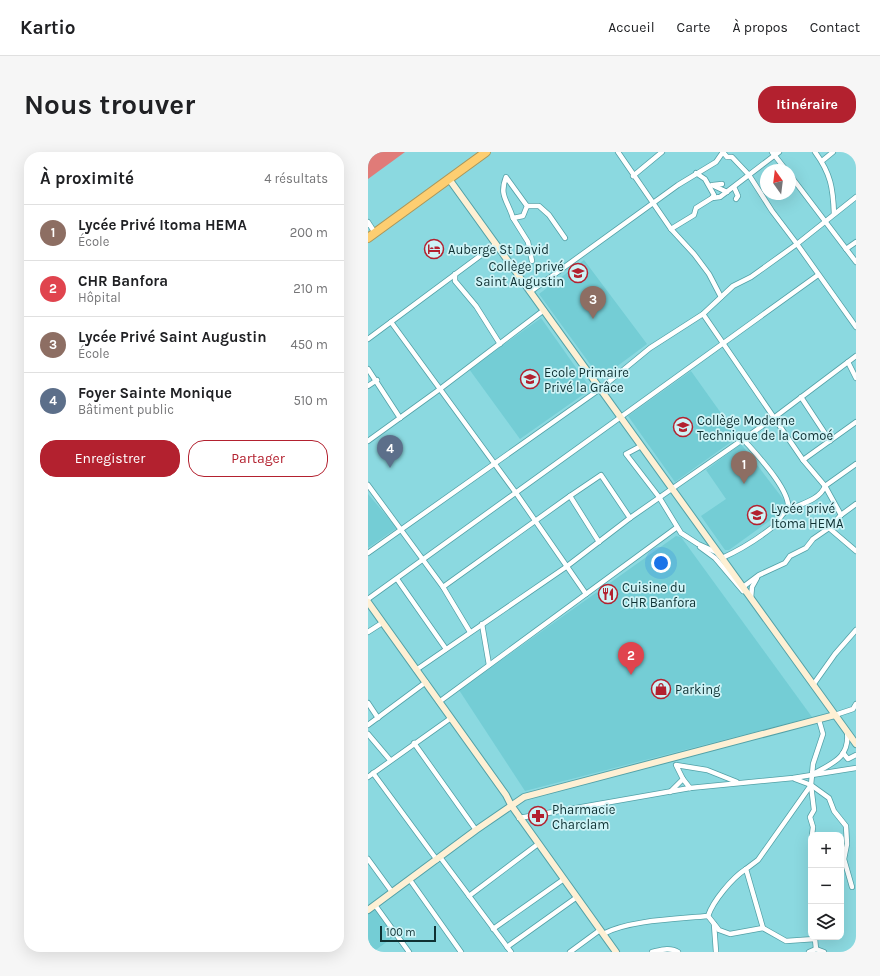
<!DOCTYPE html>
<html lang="fr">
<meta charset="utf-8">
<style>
body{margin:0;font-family:Karla,sans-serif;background:#f6f6f6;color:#202124}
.controls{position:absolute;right:12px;bottom:12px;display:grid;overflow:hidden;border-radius:8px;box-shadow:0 4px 16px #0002}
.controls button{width:36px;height:36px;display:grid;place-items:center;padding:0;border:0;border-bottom:1px solid #e0e0e0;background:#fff;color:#202124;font:20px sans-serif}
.compass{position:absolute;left:392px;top:12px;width:36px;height:36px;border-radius:50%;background:#fff;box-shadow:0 4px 16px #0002;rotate:346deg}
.scale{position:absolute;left:12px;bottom:10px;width:56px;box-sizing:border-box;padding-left:4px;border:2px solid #0f3133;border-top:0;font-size:11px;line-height:14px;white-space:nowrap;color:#0f3133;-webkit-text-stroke:3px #cef3f6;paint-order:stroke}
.you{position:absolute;left:293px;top:411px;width:14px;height:14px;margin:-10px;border:3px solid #fff;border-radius:50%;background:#1a73e8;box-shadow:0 0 0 6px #1a73e833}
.badge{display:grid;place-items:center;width:26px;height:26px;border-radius:50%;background:#b3212f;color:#fff;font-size:13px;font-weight:700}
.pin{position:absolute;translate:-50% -33px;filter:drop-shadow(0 1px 2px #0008)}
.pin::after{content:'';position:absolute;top:21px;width:14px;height:12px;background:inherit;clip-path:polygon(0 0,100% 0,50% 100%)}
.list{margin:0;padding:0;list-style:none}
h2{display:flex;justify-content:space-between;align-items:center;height:52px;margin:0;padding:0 16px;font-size:17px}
h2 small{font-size:13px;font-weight:400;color:#757577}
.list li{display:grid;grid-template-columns:26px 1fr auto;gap:12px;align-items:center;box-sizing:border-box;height:56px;padding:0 16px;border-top:1px solid #e0e0e0}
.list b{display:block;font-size:15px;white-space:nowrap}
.list p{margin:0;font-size:13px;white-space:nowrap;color:#757577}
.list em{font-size:13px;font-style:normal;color:#757577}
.actions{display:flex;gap:8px;padding:12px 16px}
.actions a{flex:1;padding:9px 0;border:1px solid #b3212f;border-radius:16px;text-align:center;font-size:14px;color:#b3212f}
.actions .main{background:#b3212f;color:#fff}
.icon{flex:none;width:22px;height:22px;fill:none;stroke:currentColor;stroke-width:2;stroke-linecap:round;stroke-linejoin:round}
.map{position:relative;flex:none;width:488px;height:800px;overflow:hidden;border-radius:16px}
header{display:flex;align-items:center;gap:24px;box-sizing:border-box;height:56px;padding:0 20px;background:#fff;border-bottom:1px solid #e0e0e0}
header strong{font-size:19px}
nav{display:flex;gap:22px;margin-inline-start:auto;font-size:14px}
.intro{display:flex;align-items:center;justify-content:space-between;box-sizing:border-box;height:96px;padding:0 24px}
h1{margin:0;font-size:28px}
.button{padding:10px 18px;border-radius:16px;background:#b3212f;color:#fff;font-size:14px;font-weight:700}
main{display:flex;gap:24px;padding:0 24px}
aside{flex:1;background:#fff;border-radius:16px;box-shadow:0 4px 16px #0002}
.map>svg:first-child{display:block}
</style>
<header>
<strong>Kartio</strong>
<nav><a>Accueil</a><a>Carte</a><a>À propos</a><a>Contact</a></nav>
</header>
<div class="intro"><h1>Nous trouver</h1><a class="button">Itinéraire</a></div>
<main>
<aside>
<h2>À proximité<small>4 résultats</small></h2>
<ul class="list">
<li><span class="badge" style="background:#8d6e63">1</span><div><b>Lycée Privé Itoma HEMA</b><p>École</p></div><em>200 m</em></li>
<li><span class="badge" style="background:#e0444e">2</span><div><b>CHR Banfora</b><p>Hôpital</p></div><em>210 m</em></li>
<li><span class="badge" style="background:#8d6e63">3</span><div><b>Lycée Privé Saint Augustin</b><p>École</p></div><em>450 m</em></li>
<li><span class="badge" style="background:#5c6f8a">4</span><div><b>Foyer Sainte Monique</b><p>Bâtiment public</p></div><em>510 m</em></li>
</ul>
<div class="actions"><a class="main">Enregistrer</a><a>Partager</a></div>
</aside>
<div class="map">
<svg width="488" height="800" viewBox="0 0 488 800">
<rect width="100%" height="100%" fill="#8bd9e0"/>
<g fill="#74cdd5">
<polygon points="216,108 279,192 236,224 230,223 171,142"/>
<polygon points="173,166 223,237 152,287 101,217"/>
<polygon points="323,219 370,285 307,330 260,264"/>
<polygon points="373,292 419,352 418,357 361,398 357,398 333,364 358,347 338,318"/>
<polygon points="0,342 29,376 0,396"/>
<polygon points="308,384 313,385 444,565 157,639 91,538"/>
<polygon points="8,755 28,783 5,800 0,800 0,761"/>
</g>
<polygon fill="#e07b78" points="0,0 37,0 0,27"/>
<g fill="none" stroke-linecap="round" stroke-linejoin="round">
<g stroke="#53a1a7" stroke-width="6">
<g id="street">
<polyline points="250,0 303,77 326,102 341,122 353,145"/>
<polyline points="355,0 359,5 364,5 381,23 404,59 429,92 488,175"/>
<polyline points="404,0 418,18"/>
<path d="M 447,0 C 463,22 465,36 466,62"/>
<polyline points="454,9 465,0"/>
<polyline points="328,21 337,27 346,43 344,46"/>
<polyline points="422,23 488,110"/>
<polyline points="265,24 294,0"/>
<path d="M 138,25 L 159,54 L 155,64 L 145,66 C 139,47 131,44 138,25 Z"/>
<polyline points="344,33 359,40"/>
<polyline points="345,33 354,32"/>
<polyline points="366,35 370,44 368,47"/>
<polyline points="159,54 171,54 181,63 197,86"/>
<polyline points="145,66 160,90 164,109"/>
<polyline points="0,70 7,81"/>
<polyline points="303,77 326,63 328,56 344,46 352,45 411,0"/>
<polyline points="478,97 488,90"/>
<polyline points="87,122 87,129 108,154 132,192"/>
<polyline points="162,140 310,33 348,10 355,0"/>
<polyline points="335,162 435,308 457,334 473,363"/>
<polyline points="23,170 148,341 218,442"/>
<polyline points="0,187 128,92"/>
<polyline points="480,210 488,226"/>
<polyline points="0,217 32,266"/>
<polyline points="0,234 9,228"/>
<polyline points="433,245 462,289"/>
<path d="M 375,287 C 387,301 424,339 420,358"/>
<polyline points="0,289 72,237 176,158"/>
<path d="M 273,294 L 258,302 L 291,345 L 313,381 L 330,392 L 348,400 L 354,406 C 372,398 391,386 406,374 C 412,369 412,362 420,358 C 432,352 452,348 457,334 L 488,312"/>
<polyline points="435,308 488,270"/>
<polyline points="0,333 75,435 102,480"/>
<polyline points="461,376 488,399"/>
<polyline points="231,390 202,344 233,323 262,366"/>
<polyline points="332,395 347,406 375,439"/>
<polyline points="0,401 232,237 282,196 335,162 365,134 383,125 429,92 488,45"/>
<polyline points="29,427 78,497"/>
<polyline points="75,435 202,344"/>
<polyline points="375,435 391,423 417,411 422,404 438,396 445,387 461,376 473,363 488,352"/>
<polyline points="383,446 384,435 389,426"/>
<polyline points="0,447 450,123"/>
<polyline points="114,472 121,513"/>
<polyline points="0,480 14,471"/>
<polyline points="48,518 198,415 262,366 407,265 488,204"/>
<polyline points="445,533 467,502 488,478"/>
<polyline points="71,550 308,376"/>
<polyline points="0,551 10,566"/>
<polyline points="467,563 485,557 488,552"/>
<polyline points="0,573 58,530"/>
<polyline points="0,582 22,608"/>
<polyline points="46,591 108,678"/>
<polyline points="475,601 480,607 488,603"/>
<polyline points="5,621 69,708"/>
<path d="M 447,621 C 465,611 482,605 479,580"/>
<polyline points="0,625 83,566"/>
<polyline points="315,627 322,636"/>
<polyline points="427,627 443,633 461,646 466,659 478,674 479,692 476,707 484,735"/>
<polyline points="302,640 315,627 308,613 339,618 369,630"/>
<polyline points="151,666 322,636 425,626 488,616"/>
<polyline points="444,683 445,675 442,665 446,658 443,633 445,612 455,582 451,568"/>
<polyline points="72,705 143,800"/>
<polyline points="0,707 24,740"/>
<polyline points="42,728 93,800"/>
<polyline points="101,744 170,692"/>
<polyline points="7,753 41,800"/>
<polyline points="340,764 351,778 362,782 395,776 418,789 447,787 448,797"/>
<polyline points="346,772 348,800"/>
<polyline points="395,776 378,717 390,708 443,633"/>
<polyline points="125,777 196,727"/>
<path d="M 235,782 C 261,768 310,767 340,764 C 345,749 364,726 378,717"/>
<polyline points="139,795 209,745"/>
<polyline points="202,800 232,778"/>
<path d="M 284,800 C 293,798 302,795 310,800"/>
<polyline points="441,800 448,797 456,800"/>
</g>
</g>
<g stroke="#53a1a7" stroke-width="8">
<g id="secondary">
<polyline points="81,27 488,592"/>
<polyline points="0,450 138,643 143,653 248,800"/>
<polyline points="0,758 108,678 156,645 467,563"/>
</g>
</g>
<g stroke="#aa975b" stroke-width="10">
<polyline id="highway" points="0,86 118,0"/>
</g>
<use href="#street" stroke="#fff" stroke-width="4.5"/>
<use href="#secondary" stroke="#fef0d4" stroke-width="6"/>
<use href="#highway" stroke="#fdce71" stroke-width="8"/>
</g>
<defs>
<g id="hotel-ring" transform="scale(1)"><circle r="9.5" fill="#cef3f6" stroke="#b3212f" stroke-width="1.5"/><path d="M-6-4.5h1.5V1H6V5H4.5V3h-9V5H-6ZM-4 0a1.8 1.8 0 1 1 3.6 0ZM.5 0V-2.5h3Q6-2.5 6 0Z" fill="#b3212f"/></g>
<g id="school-ring" transform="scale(1)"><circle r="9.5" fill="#cef3f6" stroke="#b3212f" stroke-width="1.5"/><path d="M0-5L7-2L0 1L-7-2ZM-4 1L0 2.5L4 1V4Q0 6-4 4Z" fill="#b3212f"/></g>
<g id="restaurant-ring" transform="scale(1)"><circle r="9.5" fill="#cef3f6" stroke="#b3212f" stroke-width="1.5"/><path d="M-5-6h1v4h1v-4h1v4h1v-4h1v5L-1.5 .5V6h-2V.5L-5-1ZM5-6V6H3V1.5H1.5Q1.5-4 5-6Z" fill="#b3212f"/></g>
<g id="shop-ring" transform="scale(1)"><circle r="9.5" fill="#cef3f6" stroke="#b3212f" stroke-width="1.5"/><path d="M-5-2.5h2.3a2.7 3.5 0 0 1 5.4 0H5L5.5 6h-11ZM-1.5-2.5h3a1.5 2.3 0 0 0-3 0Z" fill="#b3212f"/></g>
<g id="pharmacy-ring" transform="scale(1)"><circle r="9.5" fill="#cef3f6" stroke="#b3212f" stroke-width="1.5"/><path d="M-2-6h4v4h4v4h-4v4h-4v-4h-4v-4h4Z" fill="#b3212f"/></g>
</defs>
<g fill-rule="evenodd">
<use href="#hotel-ring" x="66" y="97"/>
<use href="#school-ring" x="210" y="121"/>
<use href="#school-ring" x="162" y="227"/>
<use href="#school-ring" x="315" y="275"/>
<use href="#school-ring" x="389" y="363"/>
<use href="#restaurant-ring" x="240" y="442"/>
<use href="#shop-ring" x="293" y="537"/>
<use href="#pharmacy-ring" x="170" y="664"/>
</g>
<g text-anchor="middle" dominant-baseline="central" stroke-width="3.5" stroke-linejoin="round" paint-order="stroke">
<g font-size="13" fill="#0f3133" stroke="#cef3f6" text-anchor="start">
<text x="80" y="97">Auberge St David</text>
<text x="196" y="114" text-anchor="end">Collège privé<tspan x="196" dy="15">Saint Augustin</tspan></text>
<text x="176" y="220">Ecole Primaire<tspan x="176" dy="15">Privé la Grâce</tspan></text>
<text x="329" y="268">Collège Moderne<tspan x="329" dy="15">Technique de la Comoé</tspan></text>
<text x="403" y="356">Lycée privé<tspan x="403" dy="15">Itoma HEMA</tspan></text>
<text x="254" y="435">Cuisine du<tspan x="254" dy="15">CHR Banfora</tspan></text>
<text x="307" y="537">Parking</text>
<text x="184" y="657">Pharmacie<tspan x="184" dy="15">Charclam</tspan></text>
</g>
</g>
</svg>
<div class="controls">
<button>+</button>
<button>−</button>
<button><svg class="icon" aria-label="layers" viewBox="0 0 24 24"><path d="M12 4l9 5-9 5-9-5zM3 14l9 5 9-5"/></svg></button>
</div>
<svg class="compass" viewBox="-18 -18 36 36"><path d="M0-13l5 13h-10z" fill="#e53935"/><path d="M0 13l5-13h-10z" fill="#757577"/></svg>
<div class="scale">100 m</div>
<div class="you"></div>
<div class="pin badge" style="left:376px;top:332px;background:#8d6e63">1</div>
<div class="pin badge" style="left:263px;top:523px;background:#e0444e">2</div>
<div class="pin badge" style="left:225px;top:167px;background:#8d6e63">3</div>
<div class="pin badge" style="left:22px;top:316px;background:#5c6f8a">4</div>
</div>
</main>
